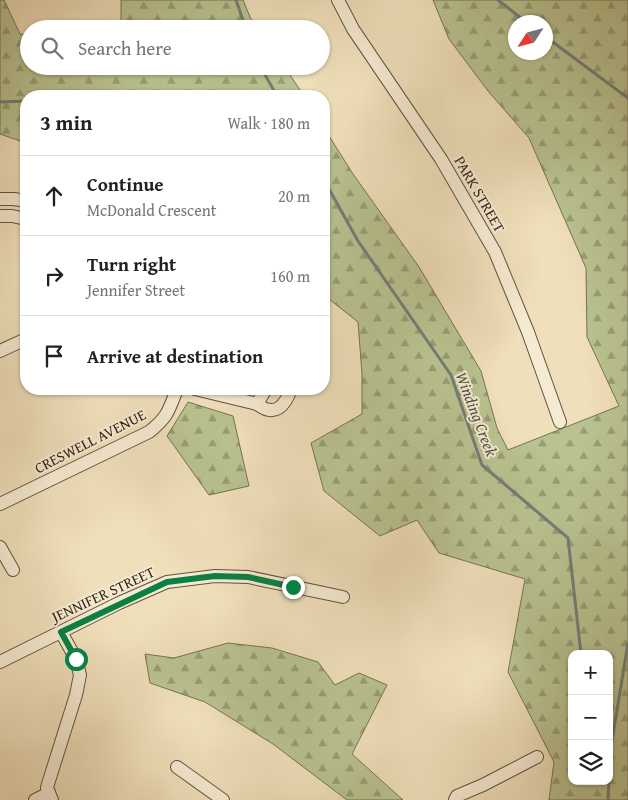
<!DOCTYPE html>
<meta charset="utf-8">
<style>
body{margin:0;font-family:"Gentium Book Plus",serif;background:#f6f6f6;color:#202124}
.controls{position:absolute;right:15px;bottom:15px;display:grid;overflow:hidden;border-radius:10px;box-shadow:0 1px 4px #0004}
.controls button{width:45px;height:45px;display:grid;place-items:center;padding:0;border:0;border-bottom:1px solid #e0e0e0;background:#fff;color:#202124;font:25px sans-serif}
.compass{position:absolute;left:508px;top:15px;width:45px;height:45px;border-radius:50%;background:#fff;box-shadow:0 1px 4px #0004;rotate:234deg}
.stop{position:absolute;width:15px;height:15px;margin:-11px;border:4px solid #0b8043;border-radius:50%;background:#fff}
.stop.end{background:#0b8043;border-color:#fff;box-shadow:0 1px 5px #0008}
.list{margin:0;padding:0;list-style:none}
h2{display:flex;justify-content:space-between;align-items:center;height:65px;margin:0;padding:0 20px;font-size:21px}
h2 small{font-size:16px;font-weight:400;color:#757577}
.list li{display:grid;grid-template-columns:32px 1fr auto;gap:15px;align-items:center;box-sizing:border-box;height:80px;padding:0 20px;border-top:1px solid #e0e0e0}
.list b{display:block;font-size:19px;white-space:nowrap}
.list p{margin:0;font-size:16px;white-space:nowrap;color:#757577}
.list em{font-size:16px;font-style:normal;color:#757577}
.icon{flex:none;width:28px;height:28px;fill:none;stroke:currentColor;stroke-width:2;stroke-linecap:round;stroke-linejoin:round}
.map{position:relative;flex:none;width:628px;height:800px;overflow:hidden}
.search{position:absolute;background:#fff;box-shadow:0 1px 4px #0004;left:20px;top:20px;width:310px;height:55px;display:flex;align-items:center;gap:12px;box-sizing:border-box;padding:0 18px;border-radius:28px;color:#757577;font-size:19px}
.panel{position:absolute;background:#fff;box-shadow:0 1px 4px #0004;left:20px;top:90px;width:310px;height:305px;border-radius:20px}
.map>svg:first-child{display:block}
</style>
<div class="map">
<svg width="628" height="800" viewBox="0 0 628 800">
<defs>
<pattern id="forest-firs" width="22" height="20" patternUnits="userSpaceOnUse" patternTransform="scale(1.25)"><rect width="22" height="20" fill="#b9c290"/><path d="M5 1l3.5 6h-7zM16 11l3.5 6h-7z" fill="#979d75"/></pattern>
</defs>
<rect width="100%" height="100%" fill="#efdfba"/>
<filter id="stains"><feTurbulence type="fractalNoise" baseFrequency=".004" numOctaves="4"/><feColorMatrix values="0 0 0 0 .2 0 0 0 0 .09 0 0 0 0 .02 0 0 0 .5 -.17"/></filter>
<radialGradient id="worn" r=".72"><stop offset=".6" stop-color="#630" stop-opacity="0"/><stop offset="1" stop-color="#630" stop-opacity=".3"/></radialGradient>
<g fill="url(#forest-firs)" stroke="#767353" fill-rule="evenodd">
<polygon points="0,0 4,0 20,34 29,35 29,66 284,66 304,96 26,96 26,143 0,134"/>
<polygon points="121,0 243,0 250,17 258,29 112,29 121,25"/>
<path d="M 433,0 L 628,0 L 628,800 L 549,800 L 554,762 L 508,672 L 525,579 L 439,553 L 417,520 L 380,536 L 324,491 L 311,443 L 362,414 L 362,374 L 358,322 L 324,295 L 324,128 L 353,174 L 419,267 L 481,371 L 497,428 L 508,450 L 619,406 L 587,337 L 586,268 L 529,138 L 488,91 L 449,39 ZM 546,22 L 546,52 L 516,52 L 516,22 ZM 572,654 L 609,654 L 609,781 L 572,781 Z"/>
<polygon points="188,402 233,416 249,486 209,495 167,436"/>
<polygon points="228,643 272,648 318,662 335,685 359,673 387,685 352,754 403,800 347,800 273,744 205,702 150,683 145,654 174,658"/>
</g>
<g fill="none" stroke-linecap="round" stroke-linejoin="round">
<g stroke="#737e78" stroke-width="3">
<polyline points="236,0 246,29"/>
<polyline points="498,0 526,22"/>
<polyline points="546,37 628,98"/>
<polyline points="260,66 277,96"/>
<polyline points="130,96 189,94 204,96"/>
<polyline points="0,102 26,101"/>
<polyline points="324,180 358,241 451,375 482,465 568,538 581,654"/>
<polyline points="609,759 628,643"/>
<polyline points="608,800 609,781"/>
</g>
<g stroke="#62533f" stroke-width="14">
<g id="minor">
<polyline points="338,0 353,29 441,159 495,252 528,332 560,422"/>
<polyline points="0,199 14,199 26,201"/>
<polyline points="0,216 12,216 26,219"/>
<polyline points="0,351 26,339"/>
<path d="M 195,389 L 257,404 C 275,418 285,406 291,389"/>
<polyline points="257,404 266,389"/>
<path d="M 0,504 L 149,432 C 168,417 169,410 177,389"/>
<polyline points="0,547 13,570"/>
<polyline points="0,662 119,603 167,582 215,576 248,577 343,597"/>
<polyline points="177,767 223,800"/>
<polyline points="35,800 49,793"/>
<polyline points="52,800 47,788 48,784 76,695 80,675 76,659 61,632"/>
<polyline points="455,800 457,796 483,785 537,757"/>
</g>
</g>
<use href="#minor" stroke="#f5ead2" stroke-width="12"/>
</g>
<g fill="none" stroke-linecap="round" stroke-linejoin="round">
<polyline stroke="#0b8043" stroke-width="6" points="76,659 61,632 167,582 215,576 248,577 293,587"/>
</g>
<g text-anchor="middle" dominant-baseline="central" stroke-width="4" stroke-linejoin="round" paint-order="stroke">
<g font-size="15" fill="#332416" stroke="#f5ead2">
<text transform="translate(480 194) rotate(60)">PARK STREET</text>
<text transform="translate(90 441) rotate(-27)">CRESWELL AVENUE</text>
<text transform="translate(103 594) rotate(-25)">JENNIFER STREET</text>
</g>
<g font-size="16" font-style="italic" fill="#535147" stroke="#f5ead2">
<text transform="translate(477 414) rotate(69)">Winding Creek</text>
</g>
</g>
<rect width="100%" height="100%" filter="url(#stains)"/>
<rect width="100%" height="100%" fill="url(#worn)"/>
</svg>
<div class="controls">
<button>+</button>
<button>−</button>
<button><svg class="icon" aria-label="layers" viewBox="0 0 24 24"><path d="M12 4l9 5-9 5-9-5zM3 14l9 5 9-5"/></svg></button>
</div>
<svg class="compass" viewBox="-18 -18 36 36"><path d="M0-13l5 13h-10z" fill="#e53935"/><path d="M0 13l5-13h-10z" fill="#757577"/></svg>
<div class="stop" style="left:76px;top:659px"></div>
<div class="stop end" style="left:293px;top:587px"></div>
<div class="search"><svg class="icon" aria-label="search" viewBox="0 0 24 24"><circle cx="10" cy="10" r="6"/><path d="M15 15l6 6"/></svg>Search here</div>
<section class="panel">
<h2>3 min<small>Walk · 180 m</small></h2>
<ul class="list">
<li><svg class="icon" aria-label="ahead" viewBox="0 0 24 24"><path d="M12 20V5M6 11l6-6 6 6"/></svg><div><b>Continue</b><p>McDonald Crescent</p></div><em>20 m</em></li>
<li><svg class="icon" aria-label="right" viewBox="0 0 24 24"><path d="M7 20v-9h11M14 6l5 5-5 5"/></svg><div><b>Turn right</b><p>Jennifer Street</p></div><em>160 m</em></li>
<li><svg class="icon" aria-label="arrive" viewBox="0 0 24 24"><path d="M6 21V4h12l-3 4 3 4H6"/></svg><div><b>Arrive at destination</b></div></li>
</ul>
</section>
</div>
